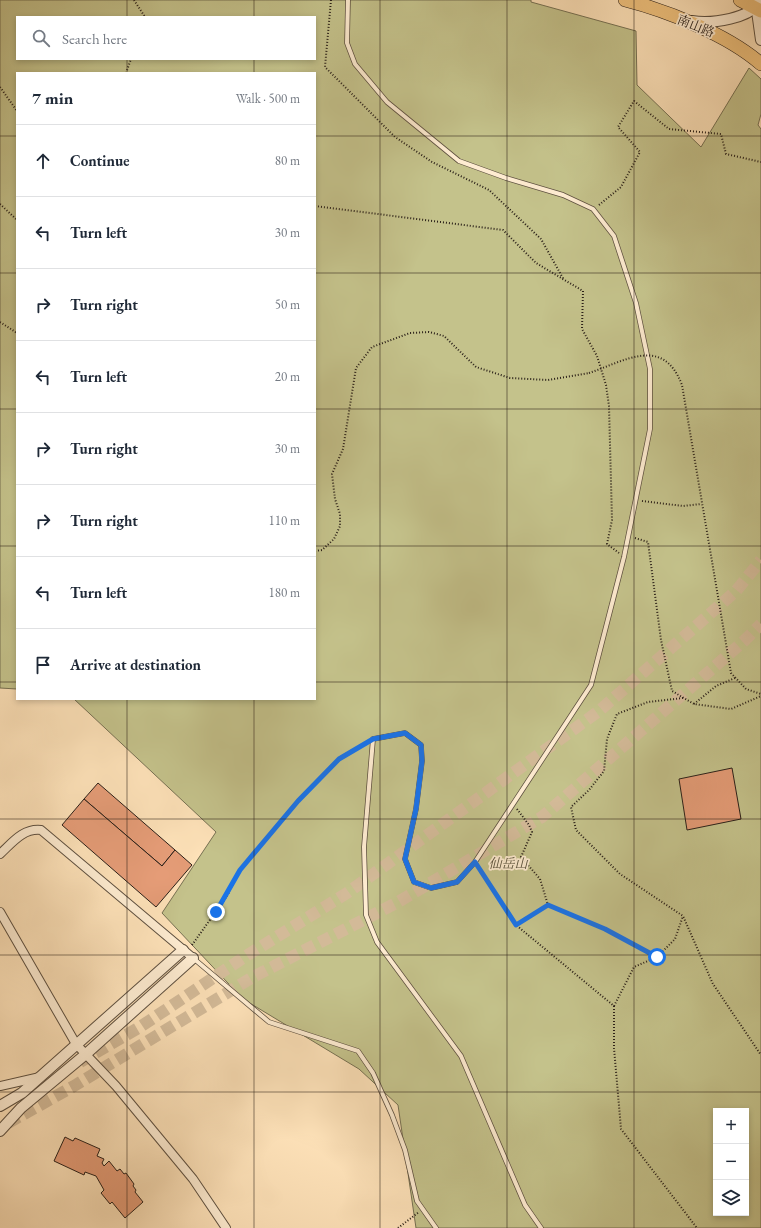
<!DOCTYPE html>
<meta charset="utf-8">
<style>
body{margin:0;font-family:"EB Garamond","Noto Serif SC",serif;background:#f2f2f3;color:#1f2937}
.controls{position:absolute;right:12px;bottom:12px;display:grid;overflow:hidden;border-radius:0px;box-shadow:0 2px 6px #0003}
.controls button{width:36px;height:36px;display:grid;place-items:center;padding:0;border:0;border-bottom:1px solid #e0e1e3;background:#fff;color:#1f2937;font:20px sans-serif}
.stop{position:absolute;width:12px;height:12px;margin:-9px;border:3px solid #1a73e8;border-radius:50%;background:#fff}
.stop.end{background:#1a73e8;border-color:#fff;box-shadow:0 1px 4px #0008}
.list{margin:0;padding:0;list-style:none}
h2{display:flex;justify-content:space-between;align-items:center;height:52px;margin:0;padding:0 16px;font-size:17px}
h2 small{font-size:13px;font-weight:400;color:#747a83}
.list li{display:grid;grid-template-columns:26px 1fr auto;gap:12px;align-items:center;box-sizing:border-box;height:72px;padding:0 16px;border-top:1px solid #e0e1e3}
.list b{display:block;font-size:15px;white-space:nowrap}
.list em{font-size:13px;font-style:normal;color:#747a83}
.icon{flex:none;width:22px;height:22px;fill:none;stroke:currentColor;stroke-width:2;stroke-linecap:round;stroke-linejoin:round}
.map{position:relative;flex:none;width:761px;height:1228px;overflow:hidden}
.search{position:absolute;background:#fff;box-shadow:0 2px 6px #0003;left:16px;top:16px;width:300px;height:44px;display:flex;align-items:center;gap:10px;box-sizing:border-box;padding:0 14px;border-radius:0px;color:#747a83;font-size:15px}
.panel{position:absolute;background:#fff;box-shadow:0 2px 6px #0003;left:16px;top:72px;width:300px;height:628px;border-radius:0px}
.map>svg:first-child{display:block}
</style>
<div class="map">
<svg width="761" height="1228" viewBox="0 0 761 1228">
<rect width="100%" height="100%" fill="#fde1b8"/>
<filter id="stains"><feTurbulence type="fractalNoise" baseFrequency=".005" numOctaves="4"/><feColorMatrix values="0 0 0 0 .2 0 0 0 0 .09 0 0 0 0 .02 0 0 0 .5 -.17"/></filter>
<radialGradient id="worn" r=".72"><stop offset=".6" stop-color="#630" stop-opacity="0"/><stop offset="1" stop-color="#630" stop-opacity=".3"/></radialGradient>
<path fill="#c4c28b" stroke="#767052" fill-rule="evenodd" d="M 0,0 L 531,0 L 531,2 L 636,31 L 637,85 L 701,147 L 749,68 L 761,79 L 761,114 L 758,125 L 761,129 L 761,1228 L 416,1228 L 398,1105 L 359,1069 L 243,999 L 162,913 L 216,832 L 74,699 L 315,699 L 315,73 L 17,73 L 17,689 L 0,688 ZM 17,17 L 315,17 L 315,59 L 17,59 ZM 716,1111 L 746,1111 L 746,1213 L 716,1213 Z"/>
<g fill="#e59c77" stroke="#291f18">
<polygon points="732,768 741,819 687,830 679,779"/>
<polygon points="98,783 175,850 162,866 84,799"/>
<polygon points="84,799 162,866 175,850 192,865 156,907 62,825"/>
<polygon points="65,1137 73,1141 75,1138 100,1149 97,1156 104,1159 102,1163 104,1166 109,1161 117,1171 120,1169 124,1174 126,1173 134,1184 133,1186 136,1190 135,1192 143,1202 125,1218 112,1202 110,1204 101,1193 104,1190 96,1176 85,1172 84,1175 54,1161"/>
</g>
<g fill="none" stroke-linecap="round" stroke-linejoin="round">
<g stroke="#d3ba98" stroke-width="12" stroke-dasharray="12 6" stroke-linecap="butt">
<polyline points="80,1062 140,1027 246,956 347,893 599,711 736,591 761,560"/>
<polyline points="18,1099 52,1079"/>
<polyline points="8,1123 74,1086 253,977 398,902 542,817 744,641 761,624"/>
</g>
<g stroke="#5e5040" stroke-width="5.5">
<g id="service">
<polyline points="348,0 347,43 355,64 387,102 459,161 506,178 563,195 593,209 614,236 636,303 650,369 650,429 624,557 591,685 475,862 457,882 431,888 414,882 405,859 416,809 422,761 421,745 405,733 373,739 364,847 366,915 377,942 461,1056 525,1205 541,1228"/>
<polyline points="193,958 269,1022 358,1051 373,1073 392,1115 405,1150 417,1201 436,1228"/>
</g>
</g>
<g stroke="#5e5040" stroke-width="10">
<g id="minor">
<path d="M 0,854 C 12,843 23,828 41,830 L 193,958"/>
<polyline points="0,912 76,1044 116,1086 193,1179 226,1228"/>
<polyline points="0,1086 40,1077"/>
</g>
</g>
<g stroke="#5e5040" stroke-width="12">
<g id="tertiary">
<polyline points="756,4 761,40"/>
<path d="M 692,21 C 711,24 752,19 761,0"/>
<polyline points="0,1106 22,1093 183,950"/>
<polyline points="0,1131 21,1108 86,1054 193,958"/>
</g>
</g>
<g stroke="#291f18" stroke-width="14">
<g id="primary">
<path d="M 625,0 C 668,11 728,35 761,64"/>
<polyline points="740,0 761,11"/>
</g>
</g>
<g stroke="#291f18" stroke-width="2" stroke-dasharray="1 2" stroke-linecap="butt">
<polyline points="134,0 145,17"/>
<polyline points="331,0 325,67 395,137 432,162 489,190 541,239 564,280"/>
<polyline points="126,73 131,59"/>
<polyline points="0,87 17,111"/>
<polyline points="0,204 17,220"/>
<polyline points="599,205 621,187 640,152 618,127 634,101 669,129 721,134 726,154 761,162"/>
<polyline points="315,206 503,230 536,263 583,291 582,329 597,356 606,385 609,406 612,520 607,544 619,553"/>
<polyline points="0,322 17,333"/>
<polyline points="642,501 683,506 701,504"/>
<polyline points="635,538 648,542 661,640 672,691 694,704 731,709 761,696"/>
<polyline points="315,551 322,550 334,539 340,526 340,514 335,499 332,474 343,449 356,368 372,347 410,333 429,332 444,336 476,367 510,378 548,380 589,373"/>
<polyline points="683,698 648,702 617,714 607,739 604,771 589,790 571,807 576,830 620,874 683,916 713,984 761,1055"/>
<polyline points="694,704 716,686 735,678"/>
<polyline points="517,809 529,825 532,832 521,857 540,879 548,905 605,929 657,957 675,939 683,916"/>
<polyline points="479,868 516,925 614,1006 614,1048 621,1129 697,1228"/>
<polyline points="516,925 548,905"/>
<polyline points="192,945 227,896 240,870 298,801 339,759 366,743"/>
<polyline points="614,1006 634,967 657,957"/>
<polyline points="398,1228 419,1212"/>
</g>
<use href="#service" stroke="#feecd1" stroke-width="4"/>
<use href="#minor" stroke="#feecd1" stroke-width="8"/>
<use href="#tertiary" stroke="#feecd1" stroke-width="10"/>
<use href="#primary" stroke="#eec07c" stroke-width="13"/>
<path stroke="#291f18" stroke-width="2" stroke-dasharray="1 2" stroke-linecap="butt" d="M 589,373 C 625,361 663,335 682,385 L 731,673 L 746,689 L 761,694"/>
</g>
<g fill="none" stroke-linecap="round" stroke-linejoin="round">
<polyline stroke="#1a73e8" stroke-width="5" points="216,912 240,870 298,801 339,759 373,739 405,733 421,745 422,761 416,809 405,859 414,882 431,888 457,882 475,862 516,925 548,905 605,929 657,957"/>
</g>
<path fill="none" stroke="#291f18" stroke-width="1" stroke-opacity="0.55" d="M 127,0 L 127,17M 254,0 L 254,17M 380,0 L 380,1228M 507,0 L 507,1228M 634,0 L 634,1228M 127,59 L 127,73M 254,59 L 254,73M 0,136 L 17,136M 315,136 L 761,136M 0,273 L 17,273M 315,273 L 761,273M 0,409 L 17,409M 315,409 L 761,409M 0,546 L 17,546M 315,546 L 761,546M 0,682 L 17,682M 315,682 L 761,682M 127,699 L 127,1228M 254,699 L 254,1228M 0,819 L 761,819M 0,955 L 761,955M 0,1092 L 761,1092"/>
<g text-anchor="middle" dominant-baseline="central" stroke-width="3.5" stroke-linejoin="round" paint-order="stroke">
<g font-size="13" fill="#291f18" stroke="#feecd1">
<text transform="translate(696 26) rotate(22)">南山路</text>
</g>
<g font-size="13" font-style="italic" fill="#58503a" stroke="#feecd1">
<text x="508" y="863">仙岳山</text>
</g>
</g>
<rect width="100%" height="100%" filter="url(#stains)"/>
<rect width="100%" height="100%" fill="url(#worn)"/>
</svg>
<div class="controls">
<button>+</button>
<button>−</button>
<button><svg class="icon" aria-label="layers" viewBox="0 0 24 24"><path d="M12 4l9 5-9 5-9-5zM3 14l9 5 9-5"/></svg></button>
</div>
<div class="stop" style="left:657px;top:957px"></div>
<div class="stop end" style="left:216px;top:912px"></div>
<div class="search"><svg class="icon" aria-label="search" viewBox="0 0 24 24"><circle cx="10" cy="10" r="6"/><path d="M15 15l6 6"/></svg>Search here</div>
<section class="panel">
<h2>7 min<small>Walk · 500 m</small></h2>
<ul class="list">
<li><svg class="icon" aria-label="ahead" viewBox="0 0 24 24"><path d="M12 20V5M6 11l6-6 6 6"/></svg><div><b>Continue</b></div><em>80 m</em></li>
<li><svg class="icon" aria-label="left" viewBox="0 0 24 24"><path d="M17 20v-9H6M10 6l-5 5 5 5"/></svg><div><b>Turn left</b></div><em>30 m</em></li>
<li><svg class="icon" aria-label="right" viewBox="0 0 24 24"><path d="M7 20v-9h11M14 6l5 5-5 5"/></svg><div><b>Turn right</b></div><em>50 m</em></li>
<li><svg class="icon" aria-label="left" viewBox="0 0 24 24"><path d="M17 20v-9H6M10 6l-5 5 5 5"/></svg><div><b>Turn left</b></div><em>20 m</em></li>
<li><svg class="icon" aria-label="right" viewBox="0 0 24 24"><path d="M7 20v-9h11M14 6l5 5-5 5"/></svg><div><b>Turn right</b></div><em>30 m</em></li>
<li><svg class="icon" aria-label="right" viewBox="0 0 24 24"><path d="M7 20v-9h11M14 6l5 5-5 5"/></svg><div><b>Turn right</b></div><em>110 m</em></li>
<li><svg class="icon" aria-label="left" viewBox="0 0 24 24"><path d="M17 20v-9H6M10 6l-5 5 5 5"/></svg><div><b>Turn left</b></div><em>180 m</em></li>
<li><svg class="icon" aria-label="arrive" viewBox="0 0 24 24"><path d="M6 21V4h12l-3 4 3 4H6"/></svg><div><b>Arrive at destination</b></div></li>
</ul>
</section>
</div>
